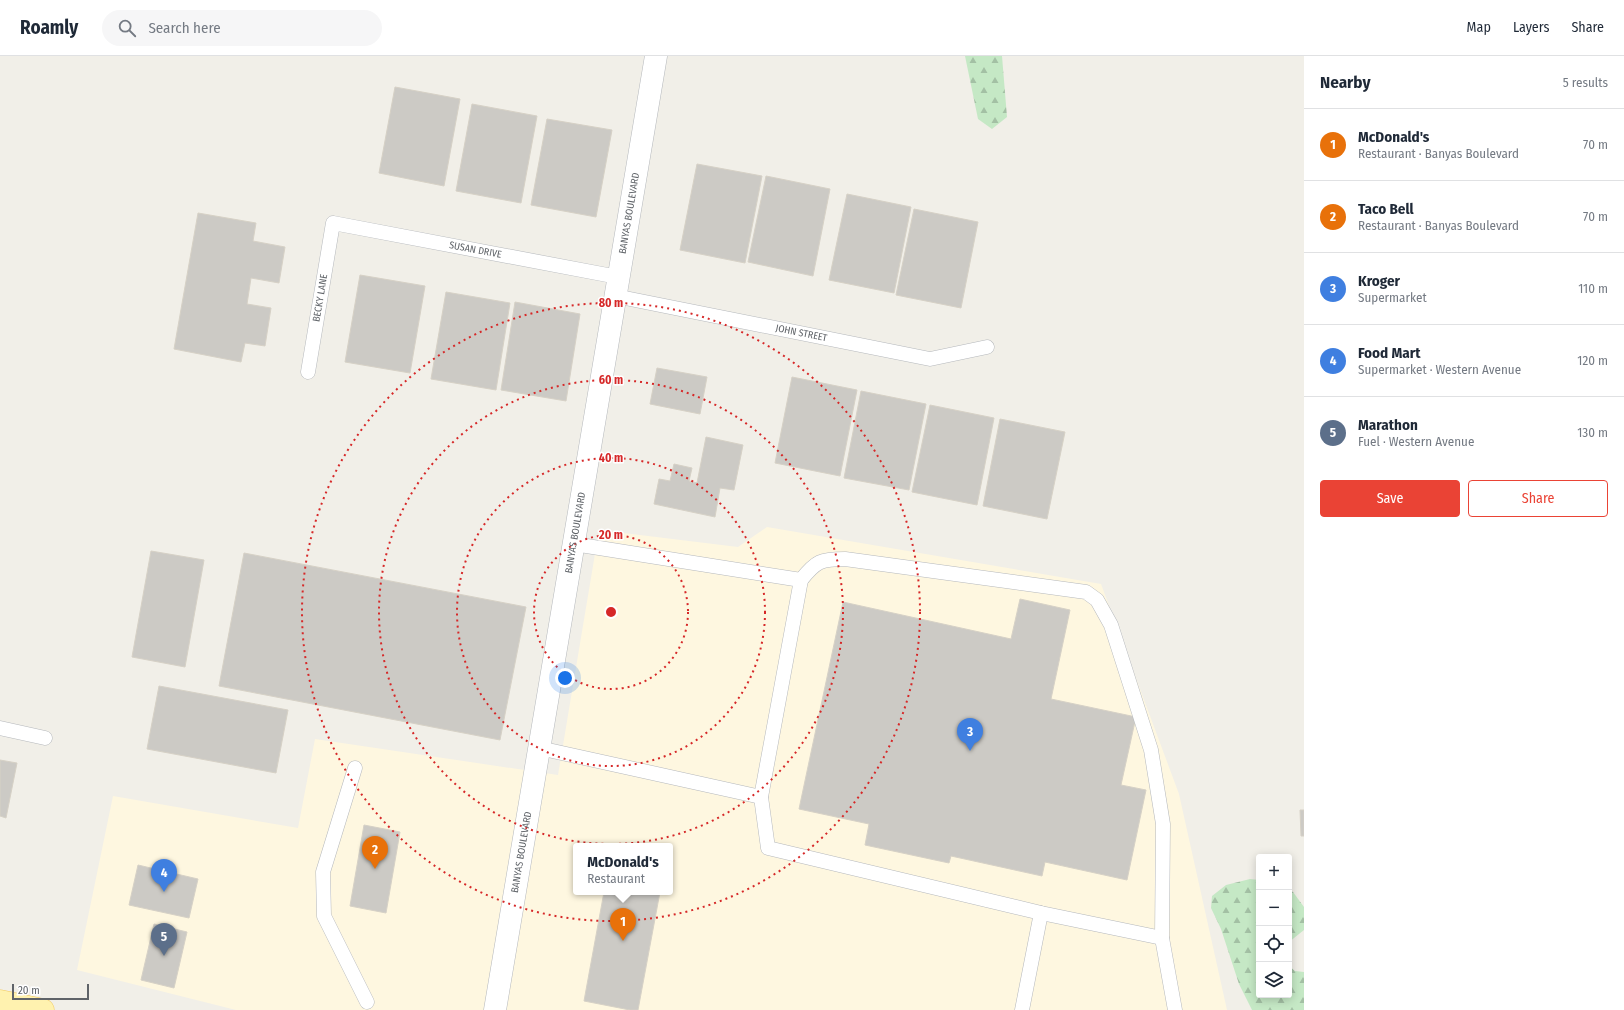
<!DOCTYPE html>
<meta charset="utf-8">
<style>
body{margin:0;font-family:"Fira Sans Condensed",sans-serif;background:#f6f6f7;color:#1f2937}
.controls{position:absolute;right:12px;bottom:12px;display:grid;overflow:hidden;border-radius:4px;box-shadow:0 2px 10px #0003}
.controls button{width:36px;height:36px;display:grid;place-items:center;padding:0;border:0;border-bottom:1px solid #e0e1e3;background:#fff;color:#1f2937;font:20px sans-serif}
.scale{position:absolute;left:12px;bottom:10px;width:77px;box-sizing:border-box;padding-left:4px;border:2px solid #5f6368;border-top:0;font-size:11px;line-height:14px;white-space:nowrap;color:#5f6368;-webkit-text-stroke:3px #fff;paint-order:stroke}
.you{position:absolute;left:565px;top:622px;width:14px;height:14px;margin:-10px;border:3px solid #fff;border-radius:50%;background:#1a73e8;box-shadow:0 0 0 6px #1a73e833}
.badge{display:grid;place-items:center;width:26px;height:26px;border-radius:50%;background:#ea4335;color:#fff;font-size:13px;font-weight:700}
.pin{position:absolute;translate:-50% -33px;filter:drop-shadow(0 1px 2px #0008)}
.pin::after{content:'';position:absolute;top:21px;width:14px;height:12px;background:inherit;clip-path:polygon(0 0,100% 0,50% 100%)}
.popup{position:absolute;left:573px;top:787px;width:100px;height:52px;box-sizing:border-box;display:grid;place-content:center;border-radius:4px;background:#fff;filter:drop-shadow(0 1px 3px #0005);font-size:13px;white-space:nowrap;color:#747a83}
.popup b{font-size:15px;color:#1f2937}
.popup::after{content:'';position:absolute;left:50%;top:100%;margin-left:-8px;border:8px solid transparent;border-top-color:#fff}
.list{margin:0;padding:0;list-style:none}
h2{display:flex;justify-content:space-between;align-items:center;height:52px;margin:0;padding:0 16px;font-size:17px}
h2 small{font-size:13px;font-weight:400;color:#747a83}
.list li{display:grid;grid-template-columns:26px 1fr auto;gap:12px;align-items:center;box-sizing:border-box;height:72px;padding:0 16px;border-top:1px solid #e0e1e3}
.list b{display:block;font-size:15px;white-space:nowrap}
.list p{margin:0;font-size:13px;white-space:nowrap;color:#747a83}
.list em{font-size:13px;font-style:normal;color:#747a83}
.actions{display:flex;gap:8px;padding:12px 16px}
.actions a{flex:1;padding:9px 0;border:1px solid #ea4335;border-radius:4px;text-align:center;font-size:14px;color:#ea4335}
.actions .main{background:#ea4335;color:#fff}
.icon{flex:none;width:22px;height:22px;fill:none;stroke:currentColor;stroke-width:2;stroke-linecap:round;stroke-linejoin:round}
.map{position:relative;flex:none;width:1304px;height:954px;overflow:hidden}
header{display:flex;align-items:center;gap:24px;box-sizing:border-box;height:56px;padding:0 20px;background:#fff;border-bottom:1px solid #e0e1e3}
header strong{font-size:19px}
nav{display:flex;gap:22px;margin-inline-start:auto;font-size:14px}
.search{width:280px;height:36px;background:#f6f6f7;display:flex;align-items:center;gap:10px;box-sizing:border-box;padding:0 14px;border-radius:22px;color:#747a83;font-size:15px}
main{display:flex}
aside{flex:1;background:#fff}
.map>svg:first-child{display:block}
</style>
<header>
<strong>Roamly</strong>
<div class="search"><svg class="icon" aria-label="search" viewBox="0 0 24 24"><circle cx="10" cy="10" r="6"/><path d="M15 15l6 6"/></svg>Search here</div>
<nav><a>Map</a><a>Layers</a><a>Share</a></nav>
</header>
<main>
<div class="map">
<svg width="1304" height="954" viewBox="0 0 1304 954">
<defs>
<pattern id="forest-firs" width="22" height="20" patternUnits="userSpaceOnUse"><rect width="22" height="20" fill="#c5e8c5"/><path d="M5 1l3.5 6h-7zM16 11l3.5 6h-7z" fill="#a3c0a4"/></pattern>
</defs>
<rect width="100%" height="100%" fill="#f1efe8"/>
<path fill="#fef7e0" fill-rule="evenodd" d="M 767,471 L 1101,528 L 1179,738 L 1227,954 L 236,954 L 77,914 L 113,740 L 298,772 L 315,683 L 558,719 L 599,474 L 738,491 ZM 576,790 L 670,790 L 670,836 L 576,836 Z"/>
<g fill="url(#forest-firs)">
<polygon points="965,0 1002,0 1007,61 992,73 978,63"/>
<polygon points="1250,823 1259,824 1259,939 1289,939 1289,910 1295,915 1304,916 1304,954 1252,954 1239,928 1221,873 1211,852 1212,840 1226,829"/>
<polygon points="1289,834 1293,836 1304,851 1304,874 1289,886"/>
</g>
<g fill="#cccac5" stroke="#d6d1c6">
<polygon points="395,31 460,43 444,130 379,117"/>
<polygon points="472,48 537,60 521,147 456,135"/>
<polygon points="547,63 612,74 596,161 531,149"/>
<polygon points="697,108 762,120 745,207 680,194"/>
<polygon points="766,120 830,133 813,220 748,206"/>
<polygon points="847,138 911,151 894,237 829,224"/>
<polygon points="914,153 978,166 961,252 896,239"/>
<polygon points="198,157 256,167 253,185 285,191 279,227 251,222 247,248 271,252 265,290 245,287 241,306 174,293"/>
<polygon points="360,219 425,230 410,317 345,306"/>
<polygon points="446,236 510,247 496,334 431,323"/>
<polygon points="515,246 580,258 566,345 501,334"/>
<polygon points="657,312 707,321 700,358 650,348"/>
<polygon points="792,321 857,334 840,420 775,407"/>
<polygon points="861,335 926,348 909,434 844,422"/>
<polygon points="930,349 994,362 977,449 912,436"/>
<polygon points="1000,363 1065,376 1047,463 983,450"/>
<polygon points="706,381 743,389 734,434 720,432 715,461 654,448 659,423 670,425 674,408 692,412 689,425 697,427"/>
<polygon points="151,495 204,504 185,611 132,601"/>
<polygon points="244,497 526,551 500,684 219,630"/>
<polygon points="1020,543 1070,554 1051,643 1136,661 1121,729 1146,734 1127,824 1045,806 1042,820 951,800 949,807 865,789 869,768 799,753 843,546 1011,583"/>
<polygon points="159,630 288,654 276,717 147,693"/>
<polygon points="0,704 17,707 6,762 0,760"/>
<polygon points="1300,754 1304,754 1304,780 1301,780"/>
<polygon points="364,769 400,776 386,857 350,850"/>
<polygon points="138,809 198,823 189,862 129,849"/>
<polygon points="604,836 660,836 638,954 630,954 584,945"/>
<polygon points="154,868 187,876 174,932 141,924"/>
</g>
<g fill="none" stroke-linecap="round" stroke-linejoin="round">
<g stroke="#b5b8bc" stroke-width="15">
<g id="lane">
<path id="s1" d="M 615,240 L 930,303 L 987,291"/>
<path id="s2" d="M 308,316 L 333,167 L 618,221"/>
<polyline points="574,488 801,524 761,741 768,792 1041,857 1162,882"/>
<path d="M 801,524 C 816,505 821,503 845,503 L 1086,536 L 1097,544 L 1111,569 L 1151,694 L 1163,768 L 1162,882 L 1175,954"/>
<polyline points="0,672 45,682"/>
<polyline points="539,692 761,741"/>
<polyline points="355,712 323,816 324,860 367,946"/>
<polyline points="1022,954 1041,857"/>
</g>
</g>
<g stroke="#b5b8bc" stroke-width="23">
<g id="street">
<path id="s3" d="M 495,954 L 656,0"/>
</g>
</g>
<g stroke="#f2c960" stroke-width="23">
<polyline id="primary" points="0,945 43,954"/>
</g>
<use href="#lane" stroke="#fff" stroke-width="14"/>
<use href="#street" stroke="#fff" stroke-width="22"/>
<use href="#primary" stroke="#fff2af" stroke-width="22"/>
</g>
<g fill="none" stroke="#d62828" stroke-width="2" stroke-dasharray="2 4">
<circle cx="611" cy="556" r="77"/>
<circle cx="611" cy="556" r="154"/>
<circle cx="611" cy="556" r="232"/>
<circle cx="611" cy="556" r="309"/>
</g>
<g text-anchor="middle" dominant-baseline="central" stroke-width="3" stroke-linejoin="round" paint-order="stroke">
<g font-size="10" fill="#5f6368" stroke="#fff">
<text stroke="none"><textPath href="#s3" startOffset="808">BANYAS BOULEVARD</textPath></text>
<text stroke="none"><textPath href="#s2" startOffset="296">SUSAN DRIVE</textPath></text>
<text stroke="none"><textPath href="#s2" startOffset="75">BECKY LANE</textPath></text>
<text stroke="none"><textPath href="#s1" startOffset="190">JOHN STREET</textPath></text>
<text stroke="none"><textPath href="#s3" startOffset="484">BANYAS BOULEVARD</textPath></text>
<text stroke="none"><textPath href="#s3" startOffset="160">BANYAS BOULEVARD</textPath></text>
</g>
</g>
<circle cx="611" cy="556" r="6" fill="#d62828" stroke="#fff" stroke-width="2"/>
<g font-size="12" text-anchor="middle" font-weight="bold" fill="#d62828" stroke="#fff" stroke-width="3" stroke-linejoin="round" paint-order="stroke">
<text x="611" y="251">80 m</text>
<text x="611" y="328">60 m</text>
<text x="611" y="406">40 m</text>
<text x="611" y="483">20 m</text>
</g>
</svg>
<div class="controls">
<button>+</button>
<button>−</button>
<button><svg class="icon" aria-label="locate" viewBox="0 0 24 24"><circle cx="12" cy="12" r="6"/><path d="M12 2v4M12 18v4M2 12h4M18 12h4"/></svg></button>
<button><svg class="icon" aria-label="layers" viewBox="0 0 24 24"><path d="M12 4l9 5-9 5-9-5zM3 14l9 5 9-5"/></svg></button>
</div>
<div class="scale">20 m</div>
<div class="you"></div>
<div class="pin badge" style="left:623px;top:885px;background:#e8710a">1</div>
<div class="popup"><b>McDonald's</b>Restaurant</div>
<div class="pin badge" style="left:375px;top:813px;background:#e8710a">2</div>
<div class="pin badge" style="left:970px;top:695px;background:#3f7fe0">3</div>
<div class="pin badge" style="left:164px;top:836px;background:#3f7fe0">4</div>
<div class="pin badge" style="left:164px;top:900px;background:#5c6f8a">5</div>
</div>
<aside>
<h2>Nearby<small>5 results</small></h2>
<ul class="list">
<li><span class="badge" style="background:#e8710a">1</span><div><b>McDonald's</b><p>Restaurant · Banyas Boulevard</p></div><em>70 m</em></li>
<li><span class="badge" style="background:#e8710a">2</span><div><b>Taco Bell</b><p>Restaurant · Banyas Boulevard</p></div><em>70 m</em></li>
<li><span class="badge" style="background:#3f7fe0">3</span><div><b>Kroger</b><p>Supermarket</p></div><em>110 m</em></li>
<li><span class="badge" style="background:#3f7fe0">4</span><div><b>Food Mart</b><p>Supermarket · Western Avenue</p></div><em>120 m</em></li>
<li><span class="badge" style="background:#5c6f8a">5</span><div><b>Marathon</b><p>Fuel · Western Avenue</p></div><em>130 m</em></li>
</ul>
<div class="actions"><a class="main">Save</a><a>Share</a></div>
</aside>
</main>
